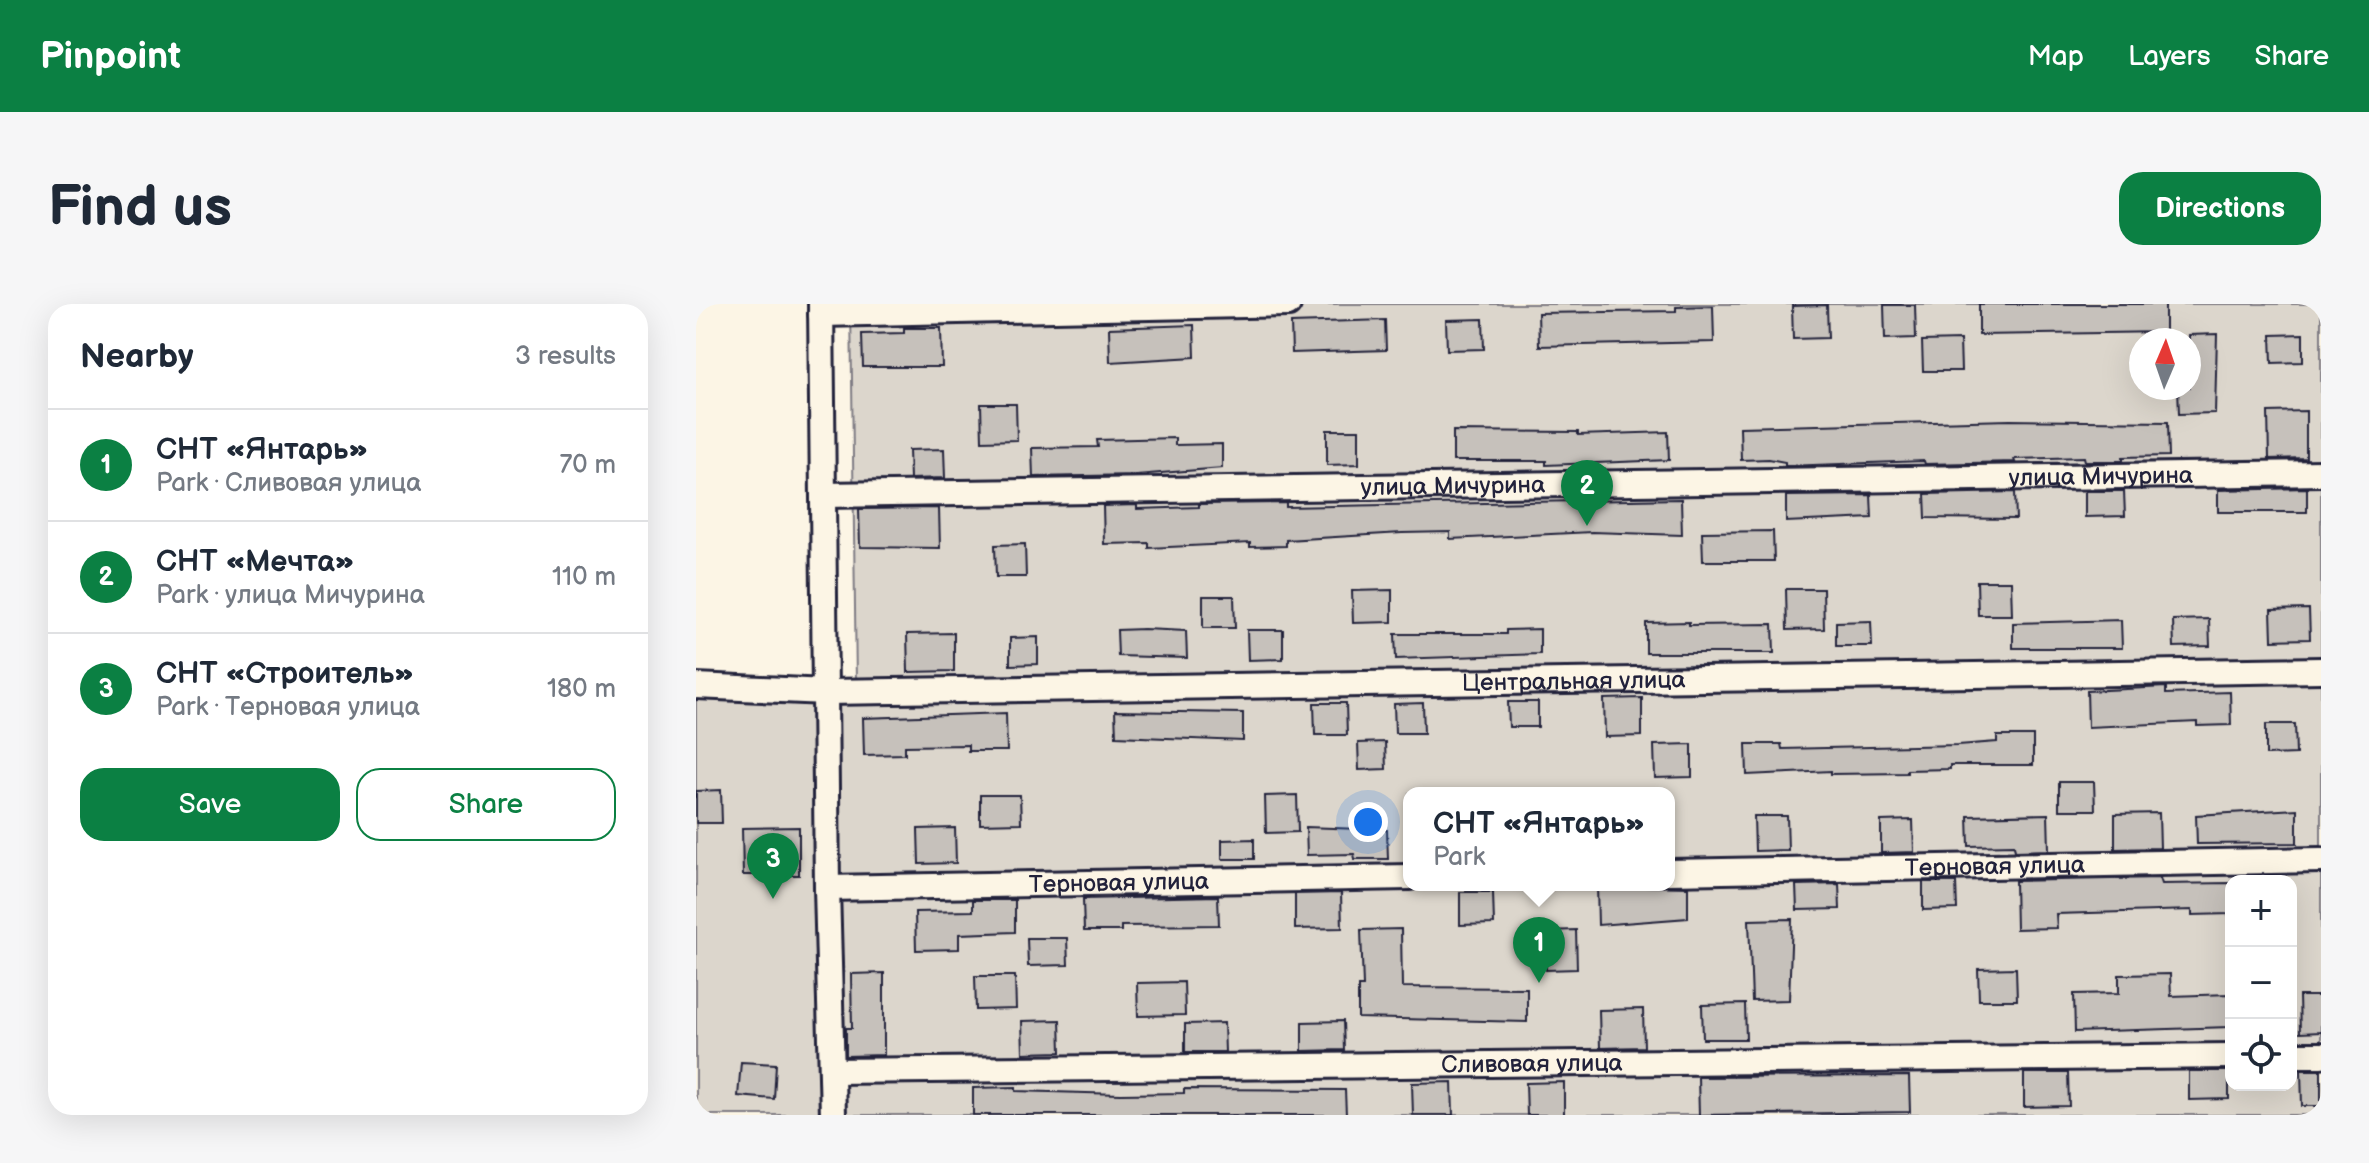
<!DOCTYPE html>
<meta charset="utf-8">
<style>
body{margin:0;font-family:"Balsamiq Sans",sans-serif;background:#f6f6f7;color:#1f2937}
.controls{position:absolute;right:24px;bottom:24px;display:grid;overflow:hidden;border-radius:16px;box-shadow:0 8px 32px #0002}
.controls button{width:72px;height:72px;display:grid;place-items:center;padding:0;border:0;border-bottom:2px solid #e0e1e3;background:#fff;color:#1f2937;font:40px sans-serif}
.compass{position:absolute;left:1433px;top:24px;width:72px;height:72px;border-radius:50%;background:#fff;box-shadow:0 8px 32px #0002;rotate:2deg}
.you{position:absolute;left:672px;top:518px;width:28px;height:28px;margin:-20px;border:6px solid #fff;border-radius:50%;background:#1a73e8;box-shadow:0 0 0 12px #1a73e833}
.badge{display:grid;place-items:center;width:52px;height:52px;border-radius:50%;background:#0b8043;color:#fff;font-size:26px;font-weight:700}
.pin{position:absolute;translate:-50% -66px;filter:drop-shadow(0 2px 4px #0008)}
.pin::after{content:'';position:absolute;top:42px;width:28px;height:24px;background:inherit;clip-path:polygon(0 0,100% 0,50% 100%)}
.popup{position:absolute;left:707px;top:483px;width:272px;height:104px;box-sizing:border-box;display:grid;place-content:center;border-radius:16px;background:#fff;filter:drop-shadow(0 2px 6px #0005);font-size:26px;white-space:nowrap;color:#747a83}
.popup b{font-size:30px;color:#1f2937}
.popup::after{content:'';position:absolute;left:50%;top:100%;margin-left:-16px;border:16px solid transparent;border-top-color:#fff}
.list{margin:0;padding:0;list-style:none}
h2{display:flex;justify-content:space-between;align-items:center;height:104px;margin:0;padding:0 32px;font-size:34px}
h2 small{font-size:26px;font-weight:400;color:#747a83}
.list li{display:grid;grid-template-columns:52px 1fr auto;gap:24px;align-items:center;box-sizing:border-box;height:112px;padding:0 32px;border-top:2px solid #e0e1e3}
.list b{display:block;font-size:30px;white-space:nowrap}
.list p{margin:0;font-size:26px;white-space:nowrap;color:#747a83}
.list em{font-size:26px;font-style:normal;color:#747a83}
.actions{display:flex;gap:16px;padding:24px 32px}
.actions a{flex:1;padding:18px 0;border:2px solid #0b8043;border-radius:24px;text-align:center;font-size:28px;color:#0b8043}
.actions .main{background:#0b8043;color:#fff}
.icon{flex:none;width:44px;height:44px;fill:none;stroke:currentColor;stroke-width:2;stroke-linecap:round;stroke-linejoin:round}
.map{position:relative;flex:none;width:1625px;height:811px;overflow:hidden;border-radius:24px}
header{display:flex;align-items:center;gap:48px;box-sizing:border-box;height:112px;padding:0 40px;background:#0b8043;color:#fff}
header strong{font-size:38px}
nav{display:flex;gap:44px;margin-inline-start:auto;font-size:28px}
.intro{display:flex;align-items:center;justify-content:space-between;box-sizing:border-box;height:192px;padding:0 48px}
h1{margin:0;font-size:56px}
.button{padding:20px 36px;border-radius:24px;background:#0b8043;color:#fff;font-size:28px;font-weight:700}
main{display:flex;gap:48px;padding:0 48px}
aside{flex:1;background:#fff;border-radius:24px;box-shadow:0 8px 32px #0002}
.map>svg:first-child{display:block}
</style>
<header>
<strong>Pinpoint</strong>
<nav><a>Map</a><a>Layers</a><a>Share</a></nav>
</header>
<div class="intro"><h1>Find us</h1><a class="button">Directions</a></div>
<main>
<aside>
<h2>Nearby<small>3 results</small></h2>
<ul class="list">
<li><span class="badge">1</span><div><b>СНТ «Янтарь»</b><p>Park · Сливовая улица</p></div><em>70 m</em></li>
<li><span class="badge">2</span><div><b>СНТ «Мечта»</b><p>Park · улица Мичурина</p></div><em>110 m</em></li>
<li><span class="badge">3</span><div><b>СНТ «Строитель»</b><p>Park · Терновая улица</p></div><em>180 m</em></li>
</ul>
<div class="actions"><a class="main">Save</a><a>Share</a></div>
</aside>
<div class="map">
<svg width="1625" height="811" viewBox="0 0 1625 811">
<rect width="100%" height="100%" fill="#fcf5e5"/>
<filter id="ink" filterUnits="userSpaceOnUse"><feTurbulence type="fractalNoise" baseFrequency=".0125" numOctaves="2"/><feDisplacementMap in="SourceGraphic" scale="16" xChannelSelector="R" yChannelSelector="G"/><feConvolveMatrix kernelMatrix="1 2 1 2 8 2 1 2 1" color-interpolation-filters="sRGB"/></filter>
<g filter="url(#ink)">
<path fill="#dcd6cc" stroke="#7f7c84" stroke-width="2" fill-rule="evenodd" d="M 155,0 L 1625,0 L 1625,811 L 0,811 L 0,380 L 160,379 ZM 1445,36 L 1493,36 L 1493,84 L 1445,84 ZM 713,489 L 973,489 L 973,581 L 713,581 ZM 1535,577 L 1595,577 L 1595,781 L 1535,781 Z"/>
<g fill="#c6c1bb" stroke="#22223b" stroke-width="2">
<polygon points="1283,0 1469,0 1469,28 1283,31"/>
<polygon points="1131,1 1132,34 1097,35 1096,2"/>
<polygon points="1188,1 1219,1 1220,34 1189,35"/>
<polygon points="1017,2 1018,38 843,42 842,9 980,7 980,3"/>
<polygon points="787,15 788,45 751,46 750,16"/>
<polygon points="689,16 690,46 596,49 595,19"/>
<polygon points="498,21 499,53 414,58 413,24"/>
<polygon points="208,24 245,24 246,63 167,63 166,30 208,29"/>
<polygon points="1521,30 1519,109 1483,110 1482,84 1493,84 1493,31"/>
<polygon points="1607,30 1607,58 1576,59 1575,31"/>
<polygon points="1264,36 1265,67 1227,67 1226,37"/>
<polygon points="285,100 320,100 321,136 286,137"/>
<polygon points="1610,107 1610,154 1573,155 1572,108"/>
<polygon points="1314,116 1472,118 1473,152 1427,153 1427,157 1389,157 1388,153 1318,155 1319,158 1229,160 1228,157 1089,162 1089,158 1073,155 1045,156 1044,123"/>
<polygon points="631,126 663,126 663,160 631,161"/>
<polygon points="757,127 882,128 882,131 972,128 973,156 850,161 850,157 757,157"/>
<polygon points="479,134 479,141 526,140 526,164 440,171 337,173 336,144 402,143 401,136"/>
<polygon points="248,145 249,174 214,175 213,146"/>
<polygon points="1611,184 1611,208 1522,208 1522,186"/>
<polygon points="1389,187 1428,187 1429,212 1389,213"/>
<polygon points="1319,188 1320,215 1230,214 1229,190"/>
<polygon points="1175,191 1176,214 1090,218 1090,192"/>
<polygon points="985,195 986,231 896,228 754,235 754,228 706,229 590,236 590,242 554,243 554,239 453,244 453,239 408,240 407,202 441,201 441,205 503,203 503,200 590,199 590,203"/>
<polygon points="243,204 244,244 164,243 163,205"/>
<polygon points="1077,227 1078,257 1007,257 1006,228"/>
<polygon points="329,240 330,273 300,273 299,241"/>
<polygon points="1281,277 1315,277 1316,311 1282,311"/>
<polygon points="1090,285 1127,285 1128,325 1091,326"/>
<polygon points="696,286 696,318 657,319 656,287"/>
<polygon points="507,292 538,292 539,324 507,324"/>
<polygon points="1613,305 1614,335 1576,336 1575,306"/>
<polygon points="1513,315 1514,342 1478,343 1477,316"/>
<polygon points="1425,316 1426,344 1317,344 1317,319"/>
<polygon points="1175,317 1176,342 1140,342 1140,318"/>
<polygon points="993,318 993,321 1077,320 1078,349 950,349 950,319"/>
<polygon points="448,325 490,327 491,354 422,352 421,326"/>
<polygon points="844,325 844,350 700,355 699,330 810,330 810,326"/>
<polygon points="551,326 587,326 587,355 552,356"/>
<polygon points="258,329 258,367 212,368 211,330"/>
<polygon points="342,333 342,360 314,361 314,334"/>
<polygon points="1470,383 1470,390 1534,388 1535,421 1501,422 1501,418 1392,423 1391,387"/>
<polygon points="946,394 946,432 909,433 908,395"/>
<polygon points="812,398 842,398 842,423 813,423"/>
<polygon points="618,399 650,399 651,431 619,431"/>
<polygon points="727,399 728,429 699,429 698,400"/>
<polygon points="419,407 547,409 547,437 420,432"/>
<polygon points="310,409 311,447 272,447 272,441 209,442 209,450 168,451 167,414"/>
<polygon points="1570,420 1599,420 1600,450 1570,451"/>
<polygon points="1301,432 1337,432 1337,461 1254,461 1254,465 1211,466 1211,469 1135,470 1135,467 1051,471 1050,440 1085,440 1086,445 1262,441 1301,438"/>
<polygon points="689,438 690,465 663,466 662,439"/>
<polygon points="996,440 996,473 959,474 958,441"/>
<polygon points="1363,478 1398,478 1399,506 1363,506"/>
<polygon points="25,486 26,519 0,519 0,487"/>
<polygon points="284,491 324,491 325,519 284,520"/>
<polygon points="601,491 602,528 570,529 569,492"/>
<polygon points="1601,505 1601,539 1501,540 1500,511"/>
<polygon points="1463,509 1464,544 1419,545 1419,510"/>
<polygon points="1352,510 1353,546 1319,547 1318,541 1273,542 1272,512"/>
<polygon points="1058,512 1091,512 1092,546 1059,547"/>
<polygon points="1217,516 1218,548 1185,549 1185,517"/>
<polygon points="103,523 103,571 47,571 46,524"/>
<polygon points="610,523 691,526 692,555 659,555 658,550 611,551"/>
<polygon points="259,524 260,559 223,560 222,525"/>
<polygon points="558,535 558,555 526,555 526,536"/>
<polygon points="1464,574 1466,580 1535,579 1535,610 1496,611 1496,606 1360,610 1361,624 1320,625 1319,577"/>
<polygon points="1227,578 1260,578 1261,605 1227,606"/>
<polygon points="1143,580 1144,605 1101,606 1100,581"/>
<polygon points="901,581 992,583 992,614 902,621"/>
<polygon points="764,588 797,588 798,620 764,621"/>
<polygon points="645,589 646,624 599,625 599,590"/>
<polygon points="522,592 523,621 425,622 425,627 388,627 387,595"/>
<polygon points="277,596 319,596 319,628 263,630 263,645 220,646 219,608 277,607"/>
<polygon points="1096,615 1093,696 1056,697 1053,616"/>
<polygon points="705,625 706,683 831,684 831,718 662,714 662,682 667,682 665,626"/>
<polygon points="880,626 881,665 850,666 849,627"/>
<polygon points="331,634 371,634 372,661 332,662"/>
<polygon points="1320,664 1321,696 1283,696 1282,665"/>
<polygon points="188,669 188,751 150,752 150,724 156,724 155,670"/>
<polygon points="1474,670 1475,692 1534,690 1534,723 1379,728 1378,690 1423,689 1423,671"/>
<polygon points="279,672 319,672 320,705 280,706"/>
<polygon points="488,678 489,711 442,712 441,679"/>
<polygon points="1603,692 1625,692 1625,728 1604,729"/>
<polygon points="1049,700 1050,735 1007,735 1006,701"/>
<polygon points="947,705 948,743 904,744 903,706"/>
<polygon points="364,716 365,748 327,749 326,717"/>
<polygon points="647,717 648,746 606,747 606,718"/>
<polygon points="528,719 529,748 489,748 489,720"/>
<polygon points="45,758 80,760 78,795 42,792"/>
<polygon points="1605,766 1625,766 1625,802 1606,802"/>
<polygon points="1493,767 1533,767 1533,795 1493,796"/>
<polygon points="1328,769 1372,769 1373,802 1328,803"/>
<polygon points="1213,772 1214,808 1003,811 1002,773"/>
<polygon points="756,778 757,811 717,811 716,779"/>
<polygon points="868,778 868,811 831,811 830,779"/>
<polygon points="320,783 320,787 425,790 488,789 488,785 649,786 650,811 277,811 277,784"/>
</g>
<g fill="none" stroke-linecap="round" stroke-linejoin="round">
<g stroke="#22223b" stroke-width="30">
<g id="minor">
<polyline points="125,0 131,584 137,811"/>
<polyline points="125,10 592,0"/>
<path id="s1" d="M 127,191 L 1625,169"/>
<path id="s2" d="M 0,382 L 130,388 L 1625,366"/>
<path id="s3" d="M 973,568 L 1625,556"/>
<path id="s4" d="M 131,584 L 713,573"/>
<polyline points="1595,751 1625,751"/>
<path id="s5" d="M 136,767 L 1535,752"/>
</g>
</g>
<use href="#minor" stroke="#fcf5e5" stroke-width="24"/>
</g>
</g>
<g text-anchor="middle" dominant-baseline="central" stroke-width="7" stroke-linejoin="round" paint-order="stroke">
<g font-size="24" fill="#22223b" stroke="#fcf5e5">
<text stroke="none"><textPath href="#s1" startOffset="1278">улица Мичурина</textPath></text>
<text stroke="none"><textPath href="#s1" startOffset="630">улица Мичурина</textPath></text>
<text stroke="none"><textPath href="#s2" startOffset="878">Центральная улица</textPath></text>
<text stroke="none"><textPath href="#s3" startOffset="326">Терновая улица</textPath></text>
<text stroke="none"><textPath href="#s4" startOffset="292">Терновая улица</textPath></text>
<text stroke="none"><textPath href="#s5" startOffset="700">Сливовая улица</textPath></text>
</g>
</g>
</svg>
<div class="controls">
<button>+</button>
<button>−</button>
<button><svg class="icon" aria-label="locate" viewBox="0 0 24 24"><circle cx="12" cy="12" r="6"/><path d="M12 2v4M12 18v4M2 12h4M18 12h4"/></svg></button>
</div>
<svg class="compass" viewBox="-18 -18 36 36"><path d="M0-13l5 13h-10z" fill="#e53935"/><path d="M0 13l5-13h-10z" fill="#747a83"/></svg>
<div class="you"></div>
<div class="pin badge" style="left:843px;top:679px">1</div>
<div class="popup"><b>СНТ «Янтарь»</b>Park</div>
<div class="pin badge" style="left:891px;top:222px">2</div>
<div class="pin badge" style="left:77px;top:595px">3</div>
</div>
</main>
